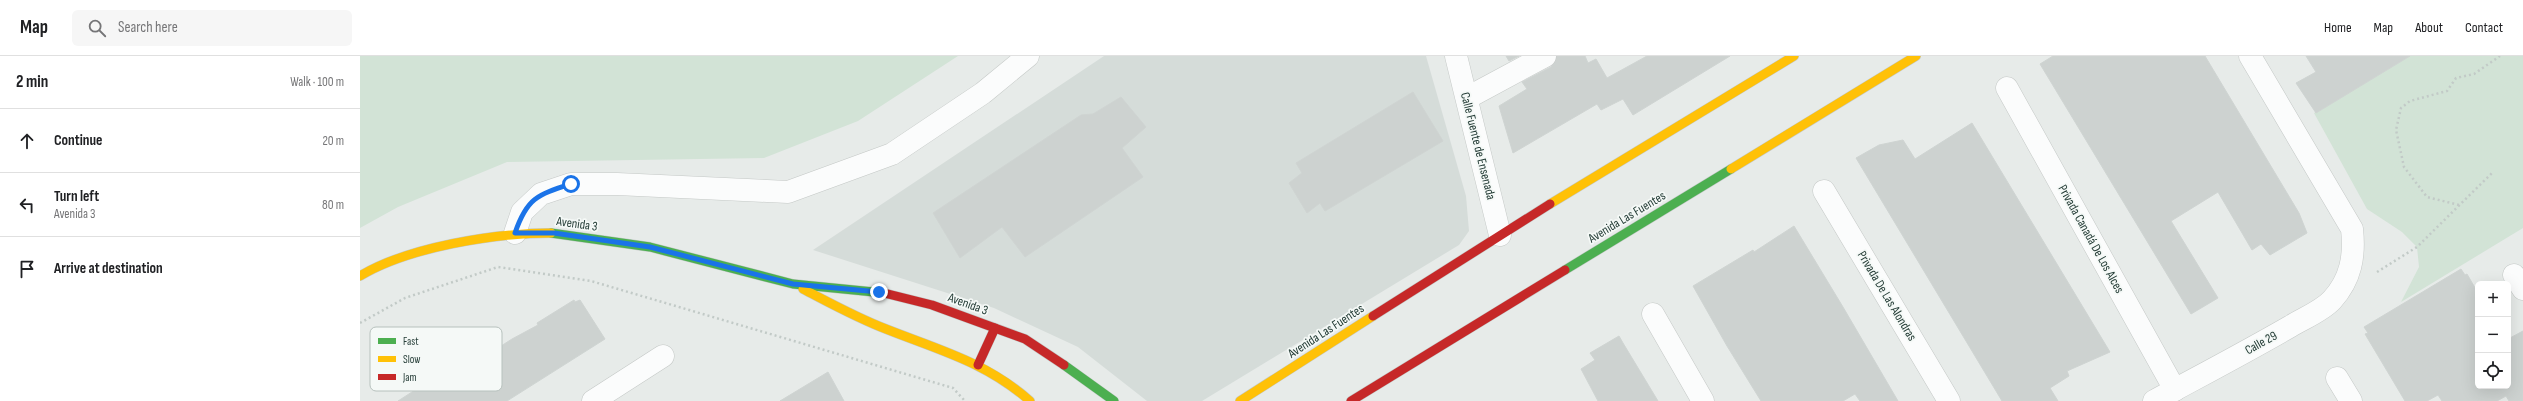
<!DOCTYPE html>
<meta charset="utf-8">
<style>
body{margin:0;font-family:"Sofia Sans Condensed",sans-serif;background:#f6f6f6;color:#202124}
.controls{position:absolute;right:12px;bottom:12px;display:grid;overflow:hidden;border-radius:6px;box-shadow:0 4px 16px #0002}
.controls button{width:36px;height:36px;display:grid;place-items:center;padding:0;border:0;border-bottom:1px solid #e0e0e0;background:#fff;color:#202124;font:20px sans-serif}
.stop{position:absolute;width:12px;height:12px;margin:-9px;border:3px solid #1a73e8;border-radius:50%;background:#fff}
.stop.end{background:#1a73e8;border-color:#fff;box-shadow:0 1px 4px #0008}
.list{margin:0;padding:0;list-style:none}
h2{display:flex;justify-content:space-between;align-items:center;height:52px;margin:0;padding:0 16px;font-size:17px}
h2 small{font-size:13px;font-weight:400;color:#757577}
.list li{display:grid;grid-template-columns:26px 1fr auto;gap:12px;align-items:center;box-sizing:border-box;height:64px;padding:0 16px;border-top:1px solid #e0e0e0}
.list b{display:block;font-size:15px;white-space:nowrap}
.list p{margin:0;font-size:13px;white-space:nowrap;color:#757577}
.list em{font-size:13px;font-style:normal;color:#757577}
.icon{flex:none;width:22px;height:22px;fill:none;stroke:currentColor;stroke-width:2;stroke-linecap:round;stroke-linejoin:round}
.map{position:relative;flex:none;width:2163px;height:345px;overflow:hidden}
header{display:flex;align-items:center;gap:24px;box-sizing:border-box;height:56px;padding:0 20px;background:#fff;border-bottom:1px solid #e0e0e0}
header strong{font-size:19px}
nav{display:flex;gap:22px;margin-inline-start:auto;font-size:14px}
.search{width:280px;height:36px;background:#f6f6f6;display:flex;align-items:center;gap:10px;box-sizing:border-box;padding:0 14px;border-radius:6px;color:#757577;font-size:15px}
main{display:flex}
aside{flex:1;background:#fff}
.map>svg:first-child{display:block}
</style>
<header>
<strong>Map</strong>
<div class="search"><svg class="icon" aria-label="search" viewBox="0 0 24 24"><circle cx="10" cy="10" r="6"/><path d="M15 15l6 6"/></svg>Search here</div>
<nav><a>Home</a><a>Map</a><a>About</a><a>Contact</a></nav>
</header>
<main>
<aside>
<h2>2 min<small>Walk · 100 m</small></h2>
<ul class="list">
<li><svg class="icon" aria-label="ahead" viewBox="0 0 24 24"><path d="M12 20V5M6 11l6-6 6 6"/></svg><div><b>Continue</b></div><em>20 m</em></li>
<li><svg class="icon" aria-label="left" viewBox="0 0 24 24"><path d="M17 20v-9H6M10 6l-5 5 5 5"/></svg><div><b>Turn left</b><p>Avenida 3</p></div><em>80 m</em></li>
<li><svg class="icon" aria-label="arrive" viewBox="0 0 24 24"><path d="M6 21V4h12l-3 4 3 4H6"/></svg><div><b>Arrive at destination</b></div></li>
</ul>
</aside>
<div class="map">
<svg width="2163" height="345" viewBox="0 0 2163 345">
<rect width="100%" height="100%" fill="#e7ebe9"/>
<polygon fill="#d5dcd9" points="744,0 1066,0 1106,140 1109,175 1099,189 842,345 787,345 718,291 634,252 453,194"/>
<g fill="#d2e3d6">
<polygon points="0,0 598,0 498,65 404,102 147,106 38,151 0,172"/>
<polygon points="2050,0 2163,0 2163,172 2041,246 2059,211 2057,191 2042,176 2007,153 1954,57"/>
</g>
<g fill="#cdd2d0" stroke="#cfd4d2">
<polygon points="1146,0 1159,0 1149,5"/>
<polygon points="1197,0 1225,0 1228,7 1236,3 1247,22 1287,0 1370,0 1273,59 1263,43 1241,54 1237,48 1153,97 1139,50 1167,33 1162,26 1191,11"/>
<polygon points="1693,0 1845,0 1939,157 1947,177 1910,199 1901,188 1892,194 1858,136 1811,165 1858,242 1831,258 1680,8"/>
<polygon points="1946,0 2050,0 1956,57 1936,27 1956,16"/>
<polygon points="1053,36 1083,85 965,155 960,147 947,157 929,127 942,117 936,107"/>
<polygon points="761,41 786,71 762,92 783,121 665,201 642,171 600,202 573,157 721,59 733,58"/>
<polygon points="1612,67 1750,296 1707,315 1709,320 1690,332 1698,345 1642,345 1496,102 1519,89 1543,84 1555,103"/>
<polygon points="1434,170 1483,251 1538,345 1500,345 1495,338 1483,345 1401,345 1367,290 1333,230 1393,194 1394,196"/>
<polygon points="2101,213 2105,219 2107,218 2118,237 2118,330 2148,330 2148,283 2163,275 2163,345 2149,345 2146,340 2137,345 2082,345 2078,339 2067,345 2045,345 2005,278 2008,277 2004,271"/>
<polygon points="214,244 215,246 220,244 245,283 147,345 38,345 111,298 116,306 152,283 178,269 177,267"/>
<polygon points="1259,280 1263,287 1298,345 1238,345 1221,313 1235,304 1230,297"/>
<polygon points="468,316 484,345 420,345"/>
</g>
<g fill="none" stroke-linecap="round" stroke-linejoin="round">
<g stroke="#c4c8c6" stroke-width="23">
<g id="street">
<polyline points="1096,0 1140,179"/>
<polyline points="1647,32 1815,334"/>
<polyline points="1107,42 1185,0"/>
<polyline points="1464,135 1589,345"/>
<polyline points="155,177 162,156 181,138 211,128 257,128 428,136 532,98 623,37 668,0"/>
<polyline points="2154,219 2163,233"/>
<polyline points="1293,258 1343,345"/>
<polyline points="1977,322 1991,345"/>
<polyline points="233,345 303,300"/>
<path d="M 1794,345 C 1840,320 1886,296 1931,270 C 1944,262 1962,255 1972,244 C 1991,223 1995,200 1992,173 L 1890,0"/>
</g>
</g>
<g stroke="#c2c8c6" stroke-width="10">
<g id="fast">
<polyline points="191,177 290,191 433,228 524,237"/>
<polyline points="1205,214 1371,113"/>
<polyline points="704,309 754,345"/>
</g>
</g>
<g stroke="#c2c8c6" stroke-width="10">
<g id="slow">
<polyline points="1371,113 1556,0"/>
<polyline points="1190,148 1434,0"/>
<path d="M 0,220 C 48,191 135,177 191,177"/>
<path d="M 443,233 C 470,247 497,262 526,273 C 579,294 626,306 670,345"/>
<polyline points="880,345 1013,260"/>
</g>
</g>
<g stroke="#c2c8c6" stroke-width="10">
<g id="jam">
<polyline points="524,237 572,249 665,283 704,309"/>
<polyline points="1013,260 1190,148"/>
<polyline points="618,309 635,272"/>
<polyline points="991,345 1205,214"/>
</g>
</g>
<g stroke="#c2cac7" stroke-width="2.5" stroke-dasharray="2 3" stroke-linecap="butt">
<polyline points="2099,149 2067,141 2044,111 2036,74 2041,52 2050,45 2087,35 2096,22 2114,18 2140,0"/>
<polyline points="2017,216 2057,191 2132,117"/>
<polyline points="0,267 45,242 138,211 231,225 593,332 605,345"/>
</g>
<use href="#street" stroke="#fbfcfc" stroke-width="22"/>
<use href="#fast" stroke="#4caf50" stroke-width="9"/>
<use href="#slow" stroke="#ffc107" stroke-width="9"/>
<use href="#jam" stroke="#c62828" stroke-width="9"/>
</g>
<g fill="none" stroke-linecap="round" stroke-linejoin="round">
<path stroke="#1a73e8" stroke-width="5" d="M 211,128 C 177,139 167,142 155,177 L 194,177 L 290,191 L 433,228 L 519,236"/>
</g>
<g text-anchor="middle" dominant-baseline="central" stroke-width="3.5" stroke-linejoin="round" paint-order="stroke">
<g font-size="13" fill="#253d37" stroke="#f5f9f7">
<text transform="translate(1118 90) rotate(76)">Calle Fuente de Ensenada</text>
<text transform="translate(1267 161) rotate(-31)">Avenida Las Fuentes</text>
<text transform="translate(217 168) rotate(8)">Avenida 3</text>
<text transform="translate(1731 183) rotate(61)">Privada Canadá De Los Alces</text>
<text transform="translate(1527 240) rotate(59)">Privada De Las Alondras</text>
<text transform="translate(608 248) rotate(20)">Avenida 3</text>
<text transform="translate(966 275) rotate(-33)">Avenida Las Fuentes</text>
<text transform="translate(1901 287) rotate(-29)">Calle 29</text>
</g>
</g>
<rect x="10" y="271" width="132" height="64" rx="6" fill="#f5f9f7" stroke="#b7c1bd" stroke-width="1"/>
<rect x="18" y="282" width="18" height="6" fill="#4caf50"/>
<rect x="18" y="300" width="18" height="6" fill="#ffc107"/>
<rect x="18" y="318" width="18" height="6" fill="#c62828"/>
<g font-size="11" fill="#253d37">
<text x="43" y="289">Fast</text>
<text x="43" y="307">Slow</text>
<text x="43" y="325">Jam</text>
</g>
</svg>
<div class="controls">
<button>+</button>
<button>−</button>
<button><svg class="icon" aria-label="locate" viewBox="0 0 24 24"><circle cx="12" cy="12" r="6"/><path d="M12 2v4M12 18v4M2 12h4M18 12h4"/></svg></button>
</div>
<div class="stop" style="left:211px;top:128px"></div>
<div class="stop end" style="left:519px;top:236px"></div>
</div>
</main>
